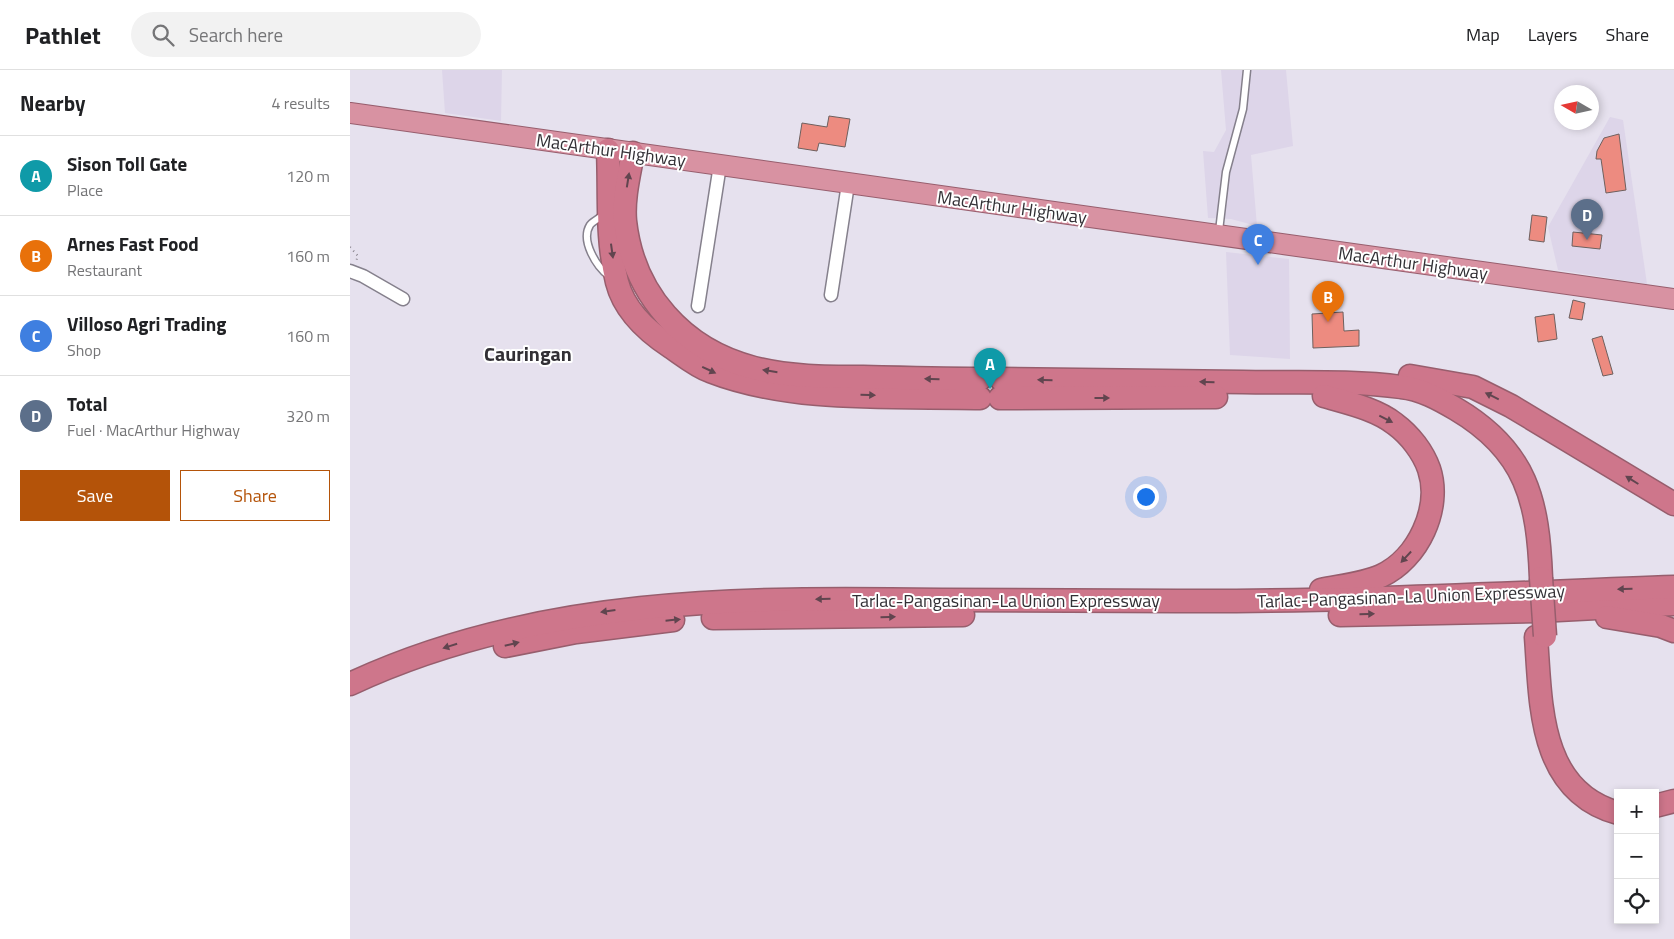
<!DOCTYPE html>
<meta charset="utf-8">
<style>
body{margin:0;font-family:"Titillium Web",sans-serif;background:#f2f2f2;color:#202124}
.controls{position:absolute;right:15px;bottom:15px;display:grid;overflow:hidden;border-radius:0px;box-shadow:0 2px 8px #0003}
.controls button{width:45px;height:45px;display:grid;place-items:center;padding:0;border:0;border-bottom:1px solid #e0e0e0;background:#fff;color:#202124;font:25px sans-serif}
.compass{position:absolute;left:1204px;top:15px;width:45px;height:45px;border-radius:50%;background:#fff;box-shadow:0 2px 8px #0003;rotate:279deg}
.you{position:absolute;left:795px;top:426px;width:18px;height:18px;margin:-12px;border:4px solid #fff;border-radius:50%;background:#1a73e8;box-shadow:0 0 0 8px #1a73e833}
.badge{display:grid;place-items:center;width:32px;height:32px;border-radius:50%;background:#b45309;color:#fff;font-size:16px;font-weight:700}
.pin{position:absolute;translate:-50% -41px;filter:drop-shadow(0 1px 2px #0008)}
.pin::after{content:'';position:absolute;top:26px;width:18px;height:15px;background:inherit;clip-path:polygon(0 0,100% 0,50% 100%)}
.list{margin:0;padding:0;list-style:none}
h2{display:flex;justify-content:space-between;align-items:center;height:65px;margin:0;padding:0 20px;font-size:21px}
h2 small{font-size:16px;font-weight:400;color:#757577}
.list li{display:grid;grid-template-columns:32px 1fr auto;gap:15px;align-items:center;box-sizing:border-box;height:80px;padding:0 20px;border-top:1px solid #e0e0e0}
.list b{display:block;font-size:19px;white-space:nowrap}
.list p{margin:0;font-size:16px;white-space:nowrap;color:#757577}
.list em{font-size:16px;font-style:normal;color:#757577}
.actions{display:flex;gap:10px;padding:15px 20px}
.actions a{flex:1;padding:11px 0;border:1px solid #b45309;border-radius:0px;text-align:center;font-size:18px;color:#b45309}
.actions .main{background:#b45309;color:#fff}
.icon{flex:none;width:28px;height:28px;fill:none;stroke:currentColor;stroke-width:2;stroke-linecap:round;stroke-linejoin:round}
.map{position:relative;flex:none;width:1324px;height:869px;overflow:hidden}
header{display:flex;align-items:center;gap:30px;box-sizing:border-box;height:70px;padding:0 25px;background:#fff;border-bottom:1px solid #e0e0e0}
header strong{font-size:24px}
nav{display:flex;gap:28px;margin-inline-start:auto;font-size:18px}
.search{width:350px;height:45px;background:#f2f2f2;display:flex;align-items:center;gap:12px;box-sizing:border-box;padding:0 18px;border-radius:28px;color:#757577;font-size:19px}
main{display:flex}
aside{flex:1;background:#fff}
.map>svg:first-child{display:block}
</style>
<header>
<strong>Pathlet</strong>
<div class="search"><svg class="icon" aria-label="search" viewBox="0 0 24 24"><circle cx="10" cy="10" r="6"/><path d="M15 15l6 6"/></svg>Search here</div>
<nav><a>Map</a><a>Layers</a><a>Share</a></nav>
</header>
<main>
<aside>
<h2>Nearby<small>4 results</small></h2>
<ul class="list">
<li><span class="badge" style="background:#0f9aa8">A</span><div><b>Sison Toll Gate</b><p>Place</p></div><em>120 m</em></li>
<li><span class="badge" style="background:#e8710a">B</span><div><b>Arnes Fast Food</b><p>Restaurant</p></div><em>160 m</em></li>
<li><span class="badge" style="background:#3f7fe0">C</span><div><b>Villoso Agri Trading</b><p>Shop</p></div><em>160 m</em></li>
<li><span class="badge" style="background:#5c6f8a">D</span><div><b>Total</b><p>Fuel · MacArthur Highway</p></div><em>320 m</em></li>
</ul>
<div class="actions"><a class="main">Save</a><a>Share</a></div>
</aside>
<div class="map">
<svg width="1324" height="869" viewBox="0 0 1324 869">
<rect width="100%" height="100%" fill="#e6e1ee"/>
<g fill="#ddd5e9">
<polygon points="92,0 152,0 151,51 95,43"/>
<polygon points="871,0 936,0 943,76 901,85 907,156 881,149 858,148 853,81 864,82 876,60"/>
<polygon points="1260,47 1273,50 1297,214 1208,200 1198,157"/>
<polygon points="876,182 939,189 940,289 880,285"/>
</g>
<g fill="#ed8b80" stroke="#6e605e">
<polygon points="479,46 500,49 495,77 469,73 467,81 448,78 452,53 477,57"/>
<polygon points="1269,64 1276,120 1256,123 1251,89 1246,89 1247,81 1254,68"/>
<polygon points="1182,145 1197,147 1194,172 1179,170"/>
<polygon points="1223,162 1252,165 1250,179 1222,176"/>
<polygon points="1223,230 1235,233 1232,250 1219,248"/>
<polygon points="993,242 994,261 1009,260 1009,276 963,278 962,244"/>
<polygon points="1204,244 1207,269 1188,272 1185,247"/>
<polygon points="1252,266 1263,304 1253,306 1242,269"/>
<polygon points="631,294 652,294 652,296 640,301 631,296"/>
</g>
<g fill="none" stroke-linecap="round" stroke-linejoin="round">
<g stroke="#85808c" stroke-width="9">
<g id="service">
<path d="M 256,148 L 250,147 C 247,150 242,152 240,155 C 230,171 247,197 259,206"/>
<polyline points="869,161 876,102 893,39 897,0"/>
</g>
</g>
<g stroke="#85808c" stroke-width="15">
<g id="minor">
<polyline points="0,201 13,206 53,229"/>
<polyline points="481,225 498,114"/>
<polyline points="348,236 370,95"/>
</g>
</g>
<g stroke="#975e6d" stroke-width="22">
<polyline id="trunk" points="0,43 1324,229"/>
</g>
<g stroke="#975e6d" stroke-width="25">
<g id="motorway">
<path d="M 258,80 C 260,124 256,168 267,212 C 274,240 298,262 321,277 C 333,285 346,296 360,301 C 442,333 542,326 630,328"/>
<path d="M 283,83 C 279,105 273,129 275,151 C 283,224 333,280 404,298 C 439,307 476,307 513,307 C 552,308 591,309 630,309"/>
<polyline points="1060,306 1123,317 1161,336 1324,434"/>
<path d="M 651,309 C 732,310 812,311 893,312 C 943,313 1002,310 1051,317 C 1071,319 1089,329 1106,339 C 1177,381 1188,431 1191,508"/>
<polyline points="650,328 866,327"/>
<path d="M 971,520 C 990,516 1013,514 1031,506 C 1068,489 1092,438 1079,399 C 1073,382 1060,365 1045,354 C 1026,339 998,333 974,326"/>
<polyline points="990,545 1189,541 1324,534"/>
<polyline points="1257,547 1311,556 1324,561"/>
<polyline points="363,548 613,545"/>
<path d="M 1186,567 C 1191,633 1188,721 1268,743"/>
<polyline points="155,576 226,562 323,550"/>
<path d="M 0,614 C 186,527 391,527 592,530 C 671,531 749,531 827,531 C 993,532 1159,523 1324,517"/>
<polyline points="1305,736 1324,731"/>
</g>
</g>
<polyline stroke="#87838c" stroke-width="2" stroke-dasharray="1 4" stroke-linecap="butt" points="0,177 8,186 6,191"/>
<use href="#service" stroke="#fff" stroke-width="6"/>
<use href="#minor" stroke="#fff" stroke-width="12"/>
<use href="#trunk" stroke="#d892a2" stroke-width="20"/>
<use href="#motorway" stroke="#ce768b" stroke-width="22"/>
<g stroke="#975e6d" stroke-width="25" stroke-linecap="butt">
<polyline id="motorway-bridge" points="1191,508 1195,566"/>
</g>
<use href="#motorway-bridge" stroke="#ce768b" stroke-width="22"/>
</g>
<defs><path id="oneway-solid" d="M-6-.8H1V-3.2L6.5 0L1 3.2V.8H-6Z" transform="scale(1.25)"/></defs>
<g fill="#61454f">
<use href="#oneway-solid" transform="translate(278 110) rotate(-81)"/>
<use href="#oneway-solid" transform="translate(262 181) rotate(82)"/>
<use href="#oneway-solid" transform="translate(359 300) rotate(25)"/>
<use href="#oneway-solid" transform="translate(420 301) rotate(-171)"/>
<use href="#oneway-solid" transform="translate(582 309) rotate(-179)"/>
<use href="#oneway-solid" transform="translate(695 310) rotate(-179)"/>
<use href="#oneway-solid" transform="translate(857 312) rotate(-179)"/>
<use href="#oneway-solid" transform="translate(518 325) rotate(2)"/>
<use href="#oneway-solid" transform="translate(1142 326) rotate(-154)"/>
<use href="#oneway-solid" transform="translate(752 328)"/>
<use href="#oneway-solid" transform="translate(1036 349) rotate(27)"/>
<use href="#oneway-solid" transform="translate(1282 410) rotate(-148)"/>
<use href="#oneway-solid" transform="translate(1056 487) rotate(133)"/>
<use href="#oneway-solid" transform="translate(1275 519) rotate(178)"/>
<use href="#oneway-solid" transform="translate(473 529) rotate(179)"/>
<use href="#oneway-solid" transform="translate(258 541) rotate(172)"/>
<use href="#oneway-solid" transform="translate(1017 544) rotate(-1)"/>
<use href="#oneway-solid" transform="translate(538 547) rotate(-1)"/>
<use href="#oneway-solid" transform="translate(323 550) rotate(-6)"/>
<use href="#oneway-solid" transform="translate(162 574) rotate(-14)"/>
<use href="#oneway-solid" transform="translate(100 576) rotate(162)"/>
</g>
<g text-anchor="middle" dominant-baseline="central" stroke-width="4" stroke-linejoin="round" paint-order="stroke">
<g font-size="18" fill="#323035" stroke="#fff">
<text transform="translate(261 80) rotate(8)">MacArthur Highway</text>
<text transform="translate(662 137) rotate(8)">MacArthur Highway</text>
<text transform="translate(1063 193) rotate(8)">MacArthur Highway</text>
<text transform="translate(1061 526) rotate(-2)">Tarlac-Pangasinan-La Union Expressway</text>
<text x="656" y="530">Tarlac-Pangasinan-La Union Expressway</text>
</g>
<g font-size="20" font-weight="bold" fill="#323035" stroke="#fff">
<text x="178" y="283">Cauringan</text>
</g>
</g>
</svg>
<div class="controls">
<button>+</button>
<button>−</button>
<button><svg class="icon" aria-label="locate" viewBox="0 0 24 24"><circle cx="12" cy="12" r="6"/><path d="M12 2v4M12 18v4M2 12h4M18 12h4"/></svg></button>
</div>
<svg class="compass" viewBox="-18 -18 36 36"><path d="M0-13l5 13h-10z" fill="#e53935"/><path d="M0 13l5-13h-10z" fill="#757577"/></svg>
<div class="you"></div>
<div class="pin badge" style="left:640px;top:319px;background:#0f9aa8">A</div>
<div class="pin badge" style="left:978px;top:252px;background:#e8710a">B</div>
<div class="pin badge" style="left:908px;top:195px;background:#3f7fe0">C</div>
<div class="pin badge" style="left:1237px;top:170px;background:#5c6f8a">D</div>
</div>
</main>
